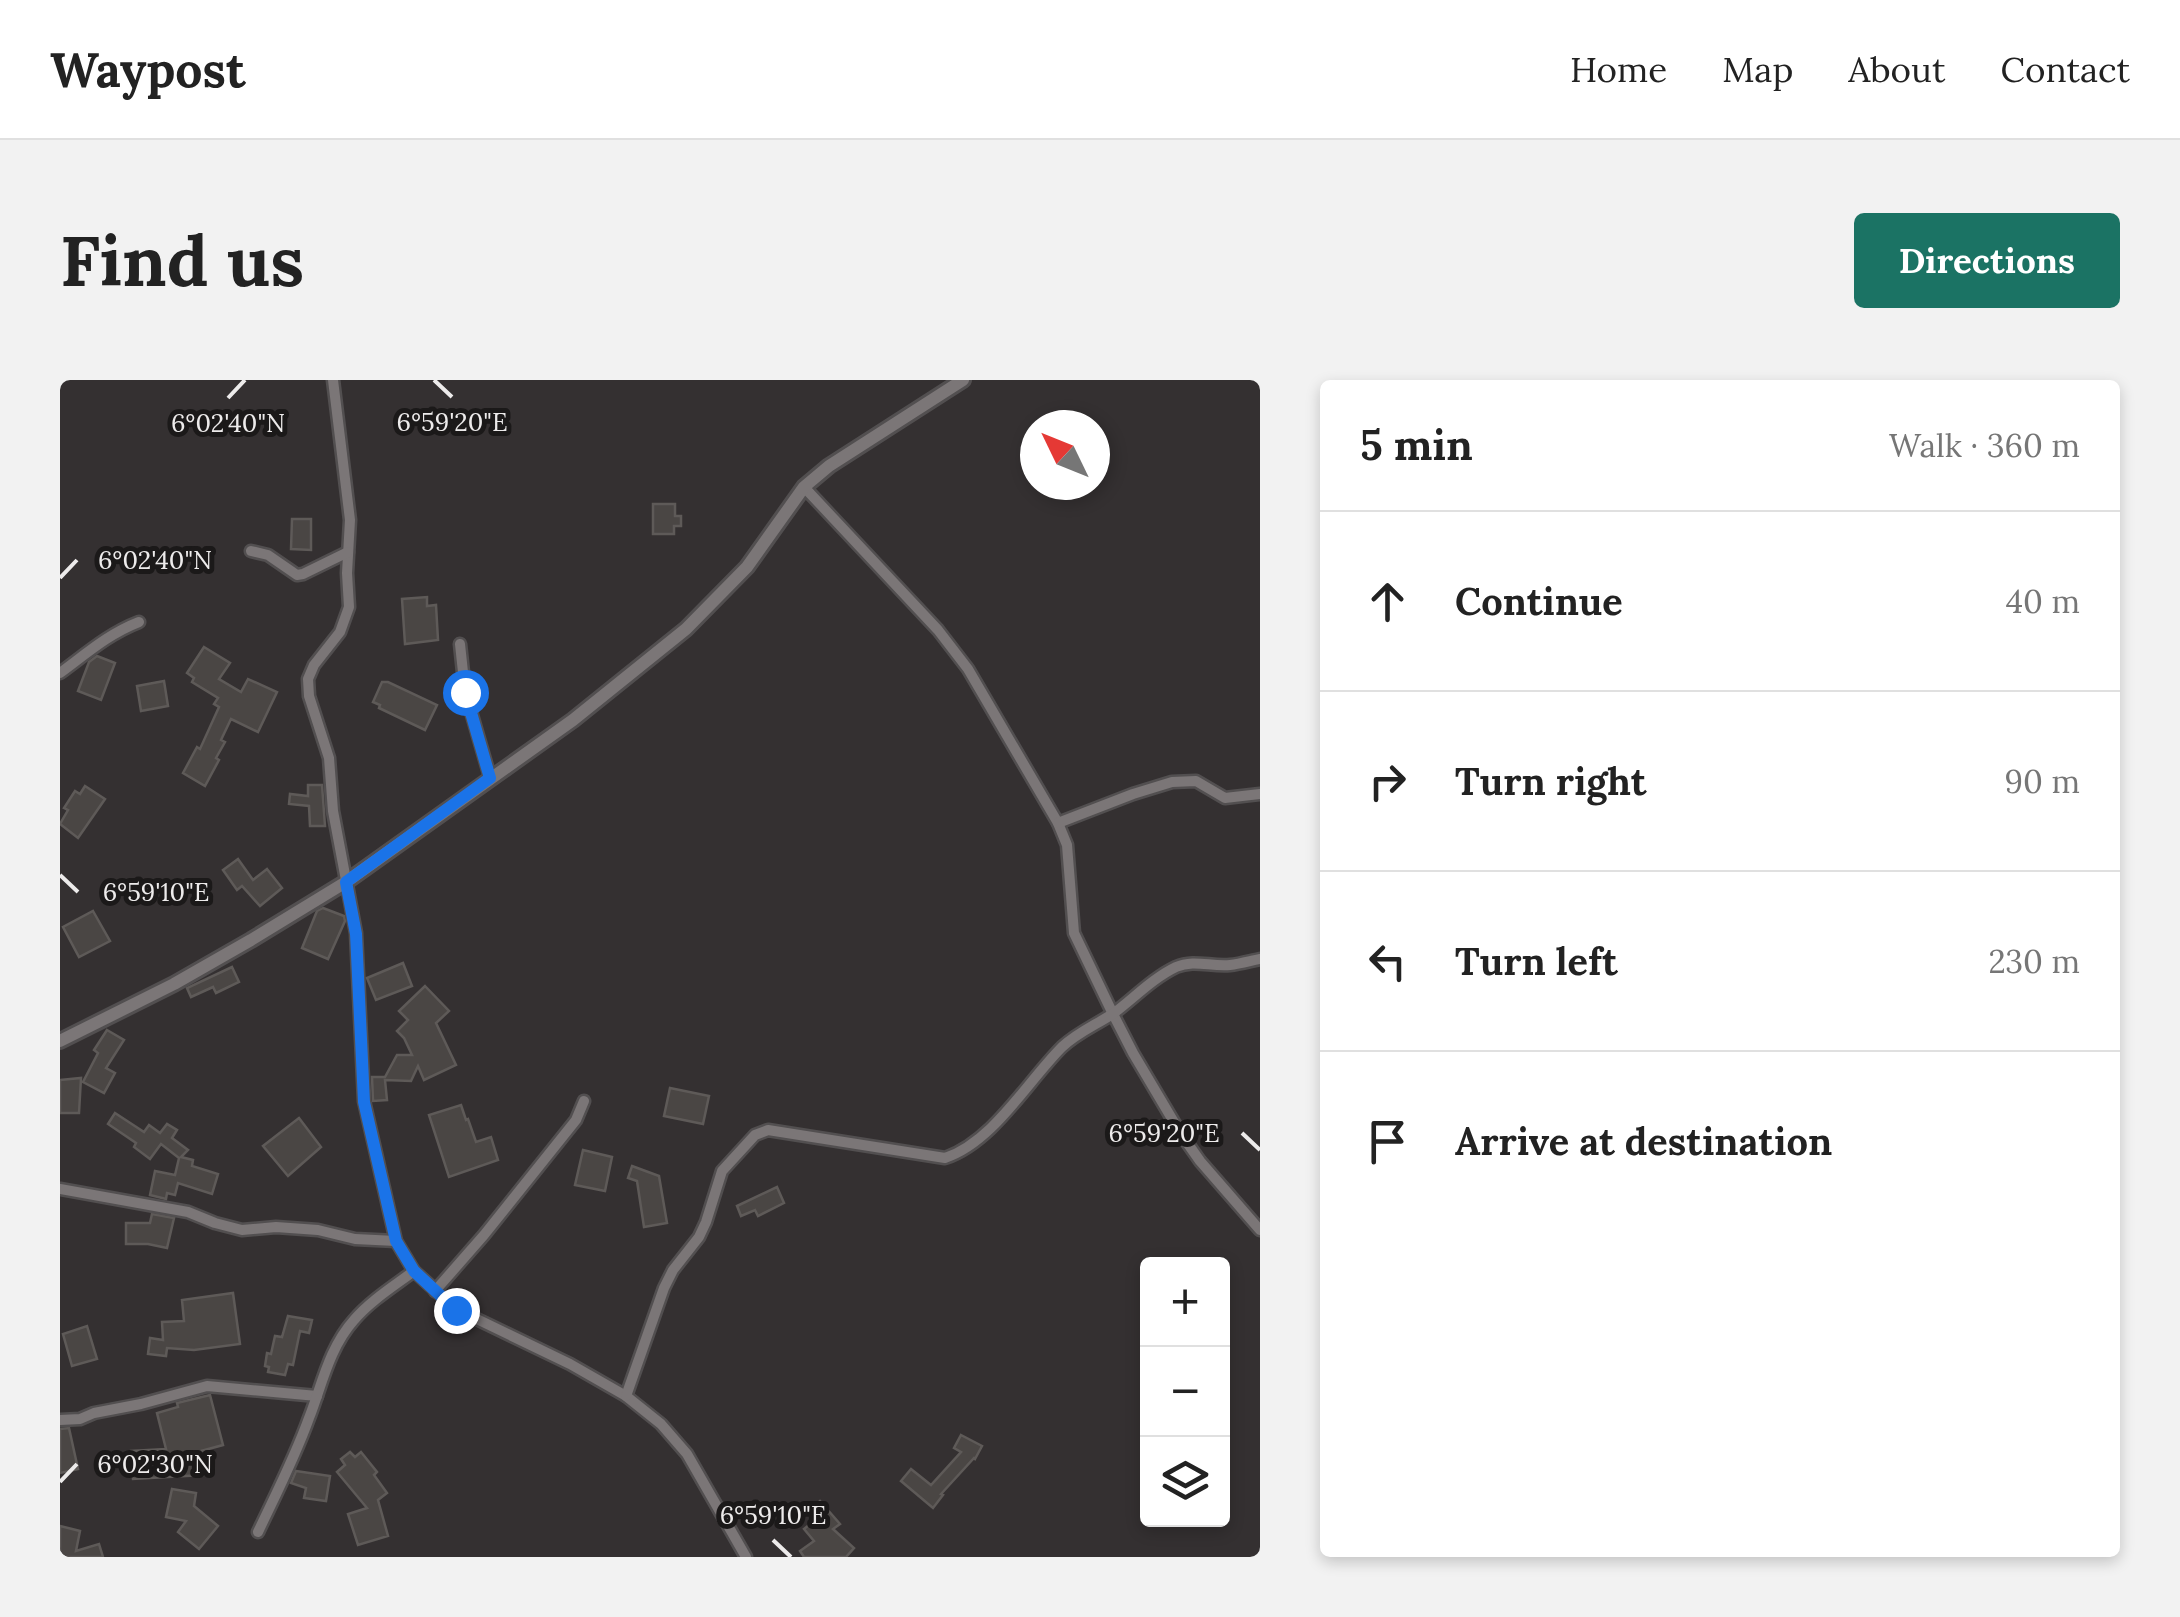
<!DOCTYPE html>
<meta charset="utf-8">
<style>
body{margin:0;font-family:Lora,serif;background:#f2f2f2;color:#222}
.controls{position:absolute;right:30px;bottom:30px;display:grid;overflow:hidden;border-radius:10px;box-shadow:0 5px 15px #0003}
.controls button{width:90px;height:90px;display:grid;place-items:center;padding:0;border:0;border-bottom:2px solid #e0e0e0;background:#fff;color:#222;font:50px sans-serif}
.compass{position:absolute;left:960px;top:30px;width:90px;height:90px;border-radius:50%;background:#fff;box-shadow:0 5px 15px #0003;rotate:313deg}
.stop{position:absolute;width:30px;height:30px;margin:-22px;border:8px solid #1a73e8;border-radius:50%;background:#fff}
.stop.end{background:#1a73e8;border-color:#fff;box-shadow:0 2px 10px #0008}
.list{margin:0;padding:0;list-style:none}
h2{display:flex;justify-content:space-between;align-items:center;height:130px;margin:0;padding:0 40px;font-size:42px}
h2 small{font-size:32px;font-weight:400;color:#767676}
.list li{display:grid;grid-template-columns:65px 1fr auto;gap:30px;align-items:center;box-sizing:border-box;height:180px;padding:0 40px;border-top:2px solid #e0e0e0}
.list b{display:block;font-size:38px;white-space:nowrap}
.list em{font-size:32px;font-style:normal;color:#767676}
.icon{flex:none;width:55px;height:55px;fill:none;stroke:currentColor;stroke-width:2;stroke-linecap:round;stroke-linejoin:round}
.map{position:relative;flex:none;width:1200px;height:1177px;overflow:hidden;border-radius:10px}
header{display:flex;align-items:center;gap:60px;box-sizing:border-box;height:140px;padding:0 50px;background:#fff;border-bottom:2px solid #e0e0e0}
header strong{font-size:48px}
nav{display:flex;gap:55px;margin-inline-start:auto;font-size:35px}
.intro{display:flex;align-items:center;justify-content:space-between;box-sizing:border-box;height:240px;padding:0 60px}
h1{margin:0;font-size:70px}
.button{padding:25px 45px;border-radius:10px;background:#1b7364;color:#fff;font-size:35px;font-weight:700}
main{display:flex;gap:60px;padding:0 60px}
aside{flex:1;background:#fff;border-radius:10px;box-shadow:0 5px 15px #0003}
.map>svg:first-child{display:block}
</style>
<header>
<strong>Waypost</strong>
<nav><a>Home</a><a>Map</a><a>About</a><a>Contact</a></nav>
</header>
<div class="intro"><h1>Find us</h1><a class="button">Directions</a></div>
<main>
<div class="map">
<svg width="1200" height="1177" viewBox="0 0 1200 1177">
<rect width="100%" height="100%" fill="#343031"/>
<g fill="#4a4644" stroke="#5e5a58" stroke-width="2.5">
<polygon points="593,124 615,124 615,136 621,136 621,146 614,146 614,154 593,154"/>
<polygon points="232,139 251,139 251,170 231,169"/>
<polygon points="367,217 367,226 376,225 378,260 345,264 342,219"/>
<polygon points="144,267 170,283 159,299 181,312 188,299 217,312 198,352 171,339 161,360 165,362 156,378 159,380 145,406 123,393 137,367 140,369 159,327 154,324 158,318 132,302 134,298 127,293"/>
<polygon points="37,276 55,283 41,320 18,311 29,282"/>
<polygon points="104,301 108,326 81,331 77,306"/>
<polygon points="322,302 328,302 377,325 365,350 319,328 320,325 313,322"/>
<polygon points="248,405 262,405 265,446 250,446 249,426 229,424 230,414 248,416"/>
<polygon points="25,406 45,419 18,458 0,444 8,430 4,428 15,411 20,414"/>
<polygon points="178,479 193,500 207,489 222,508 200,526 182,506 177,510 163,490"/>
<polygon points="263,528 284,536 285,541 268,579 242,568 257,531"/>
<polygon points="33,531 50,561 19,577 3,547"/>
<polygon points="343,583 352,606 316,620 307,598"/>
<polygon points="172,587 179,602 156,613 153,607 131,617 127,608"/>
<polygon points="365,606 389,631 376,643 396,685 364,700 358,686 351,701 325,700 327,720 313,721 312,697 325,697 337,675 352,675 344,658 337,651 348,640 339,631"/>
<polygon points="47,650 64,660 46,688 55,693 44,713 23,702 38,673 34,670"/>
<polygon points="21,698 19,733 0,733 0,700"/>
<polygon points="610,708 649,716 643,744 604,736"/>
<polygon points="401,725 406,740 408,739 416,762 431,757 438,780 389,797 369,735"/>
<polygon points="55,733 84,752 89,745 100,753 107,744 117,750 112,758 128,770 121,777 133,780 132,786 158,794 152,814 118,803 115,815 107,813 106,819 90,815 95,791 115,795 119,778 101,764 90,779 74,767 76,763 48,744"/>
<polygon points="239,738 261,767 228,796 203,766"/>
<polygon points="523,770 552,777 545,811 515,805"/>
<polygon points="572,786 599,796 607,843 584,847 577,801 568,798"/>
<polygon points="717,807 724,823 698,836 695,830 681,836 677,826"/>
<polygon points="92,834 114,838 107,868 88,864 66,864 66,843 90,843"/>
<polygon points="173,913 180,964 134,970 107,968 106,976 88,974 90,958 103,960 102,942 124,941 122,920"/>
<polygon points="228,936 252,940 249,953 240,951 233,985 228,984 225,995 208,992 209,987 205,986 207,973 211,974 215,956 222,957"/>
<polygon points="27,946 37,979 12,986 3,954"/>
<polygon points="150,1015 163,1065 141,1071 143,1095 73,1099 71,1071 106,1069 97,1033 118,1027 117,1023"/>
<polygon points="9,1048 18,1089 0,1093 0,1049"/>
<polygon points="901,1055 922,1066 915,1079 914,1078 881,1114 883,1115 873,1128 841,1101 851,1089 871,1105 901,1072 894,1068"/>
<polygon points="290,1072 295,1077 301,1072 317,1092 314,1095 327,1113 318,1120 328,1156 298,1165 288,1134 307,1128 277,1092 285,1085 281,1079"/>
<polygon points="236,1091 270,1096 266,1121 244,1118 246,1108 231,1103"/>
<polygon points="112,1109 136,1113 134,1126 158,1146 139,1169 118,1152 126,1141 106,1137"/>
<polygon points="760,1121 780,1144 773,1149 794,1168 786,1177 744,1177 740,1171 754,1161 744,1149 759,1137 752,1128"/>
<polygon points="0,1146 20,1151 16,1171 39,1164 43,1177 0,1177"/>
</g>
<g fill="none" stroke-linecap="round" stroke-linejoin="round">
<g stroke="#524f50" stroke-width="15">
<g id="minor">
<polyline points="273,0 290,140 287,193 289,227 280,252 254,285 248,299 249,316 269,378 273,431 296,553 304,721 336,861 354,891 396,929 510,984 566,1016 601,1044 627,1074 686,1177"/>
<polyline points="744,107 878,250 908,289 998,443 1007,465 1014,553 1053,634 1073,673 1121,754 1140,781 1200,850"/>
<polyline points="191,171 208,175 237,195 243,194 288,172"/>
<polyline points="400,264 405,311 430,397"/>
<path d="M 0,293 C 26,274 48,254 79,242"/>
<polyline points="998,443 1073,414 1112,402 1136,401 1165,418 1200,414"/>
<polyline points="0,809 128,832 155,843 182,850 216,847 258,850 295,859 336,861"/>
<polyline points="375,911 424,855 516,740 524,721"/>
<path d="M 566,1016 L 604,908 L 613,890 L 639,857 L 646,842 L 662,791 L 695,755 L 708,750 L 885,778 C 933,762 967,702 1002,667 C 1018,652 1036,645 1054,633 C 1074,618 1093,598 1116,587 C 1134,579 1151,587 1170,585 C 1180,584 1190,581 1200,579"/>
<polyline points="0,1040 20,1039 34,1033 81,1024 147,1006 257,1016"/>
<path d="M 198,1152 C 216,1114 235,1077 249,1038 C 262,1005 269,968 294,940 C 310,921 334,906 354,891"/>
</g>
</g>
<g stroke="#524f50" stroke-width="18">
<polyline id="tertiary" points="0,661 114,604 191,560 286,502 513,340 626,249 687,187 744,107 769,86 903,0"/>
</g>
<use href="#minor" stroke="#7b7677" stroke-width="10"/>
<use href="#tertiary" stroke="#7b7677" stroke-width="12"/>
</g>
<g fill="none" stroke-linecap="round" stroke-linejoin="round">
<polyline stroke="#1a73e8" stroke-width="12" points="396,930 354,891 336,861 304,722 296,554 286,502 430,398 405,312"/>
</g>
<path fill="none" stroke="#edebeb" stroke-width="4" d="M 374,0 L 392,17M 168,18 L 185,0M 0,198 L 17,180M 0,495 L 18,512M 1182,753 L 1200,770M 0,1102 L 17,1084M 713,1160 L 731,1177"/>
<g font-size="25" text-anchor="middle" fill="#edebeb" stroke="#1b1919" stroke-width="10" stroke-linejoin="round" paint-order="stroke">
<text x="392" y="51">6°59'20"E</text>
<text x="168" y="52">6°02'40"N</text>
<text x="95" y="189">6°02'40"N</text>
<text x="96" y="521">6°59'10"E</text>
<text x="1104" y="762">6°59'20"E</text>
<text x="95" y="1093">6°02'30"N</text>
<text x="713" y="1144">6°59'10"E</text>
</g>
</svg>
<div class="controls">
<button>+</button>
<button>−</button>
<button><svg class="icon" aria-label="layers" viewBox="0 0 24 24"><path d="M12 4l9 5-9 5-9-5zM3 14l9 5 9-5"/></svg></button>
</div>
<svg class="compass" viewBox="-18 -18 36 36"><path d="M0-13l5 13h-10z" fill="#e53935"/><path d="M0 13l5-13h-10z" fill="#767676"/></svg>
<div class="stop" style="left:405px;top:312px"></div>
<div class="stop end" style="left:396px;top:930px"></div>
</div>
<aside>
<h2>5 min<small>Walk · 360 m</small></h2>
<ul class="list">
<li><svg class="icon" aria-label="ahead" viewBox="0 0 24 24"><path d="M12 20V5M6 11l6-6 6 6"/></svg><div><b>Continue</b></div><em>40 m</em></li>
<li><svg class="icon" aria-label="right" viewBox="0 0 24 24"><path d="M7 20v-9h11M14 6l5 5-5 5"/></svg><div><b>Turn right</b></div><em>90 m</em></li>
<li><svg class="icon" aria-label="left" viewBox="0 0 24 24"><path d="M17 20v-9H6M10 6l-5 5 5 5"/></svg><div><b>Turn left</b></div><em>230 m</em></li>
<li><svg class="icon" aria-label="arrive" viewBox="0 0 24 24"><path d="M6 21V4h12l-3 4 3 4H6"/></svg><div><b>Arrive at destination</b></div></li>
</ul>
</aside>
</main>
